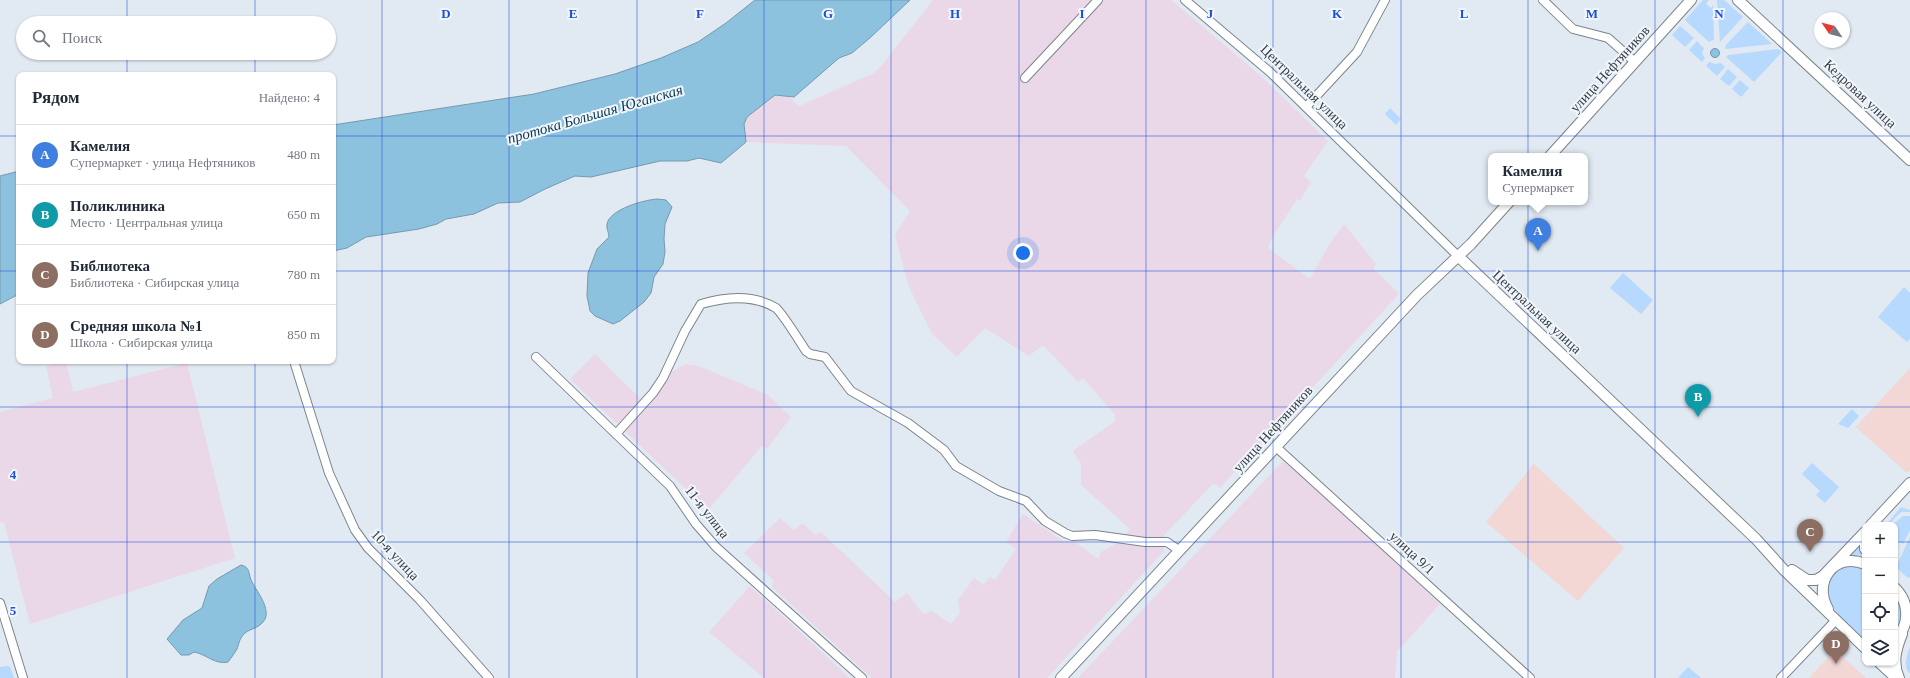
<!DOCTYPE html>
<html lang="ru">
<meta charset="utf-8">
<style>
body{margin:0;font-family:"Times New Roman",serif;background:#f2f2f3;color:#1f2937}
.controls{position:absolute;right:12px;bottom:12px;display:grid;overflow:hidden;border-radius:8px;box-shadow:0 1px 3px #0004}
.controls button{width:36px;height:36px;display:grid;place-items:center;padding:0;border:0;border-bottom:1px solid #e0e1e3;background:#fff;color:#1f2937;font:20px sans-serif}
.compass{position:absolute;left:1814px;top:12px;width:36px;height:36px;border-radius:50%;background:#fff;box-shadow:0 1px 3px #0004;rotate:305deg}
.you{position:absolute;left:1023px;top:253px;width:14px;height:14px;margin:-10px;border:3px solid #fff;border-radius:50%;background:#1a73e8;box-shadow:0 0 0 6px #1a73e833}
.badge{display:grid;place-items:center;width:26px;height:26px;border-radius:50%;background:#357d85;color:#fff;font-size:13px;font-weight:700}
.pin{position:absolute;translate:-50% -33px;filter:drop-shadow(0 1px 2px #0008)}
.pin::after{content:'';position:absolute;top:21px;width:14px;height:12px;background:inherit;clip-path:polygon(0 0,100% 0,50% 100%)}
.popup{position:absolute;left:1488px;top:153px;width:100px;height:52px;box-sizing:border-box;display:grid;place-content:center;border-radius:8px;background:#fff;filter:drop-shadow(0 1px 3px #0005);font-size:13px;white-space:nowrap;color:#747a83}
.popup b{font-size:15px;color:#1f2937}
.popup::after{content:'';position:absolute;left:50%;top:100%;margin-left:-8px;border:8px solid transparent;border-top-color:#fff}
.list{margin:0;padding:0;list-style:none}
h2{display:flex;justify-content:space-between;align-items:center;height:52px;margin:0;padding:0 16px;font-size:17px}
h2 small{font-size:13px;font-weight:400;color:#747a83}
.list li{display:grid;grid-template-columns:26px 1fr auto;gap:12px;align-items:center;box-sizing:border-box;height:60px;padding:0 16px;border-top:1px solid #e0e1e3}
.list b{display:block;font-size:15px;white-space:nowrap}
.list p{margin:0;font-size:13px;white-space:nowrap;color:#747a83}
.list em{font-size:13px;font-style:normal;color:#747a83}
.icon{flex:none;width:22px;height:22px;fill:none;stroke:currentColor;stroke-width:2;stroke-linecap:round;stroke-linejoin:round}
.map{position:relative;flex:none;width:1910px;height:678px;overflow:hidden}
.search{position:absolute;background:#fff;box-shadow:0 1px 3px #0004;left:16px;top:16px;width:320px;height:44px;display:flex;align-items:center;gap:10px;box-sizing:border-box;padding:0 14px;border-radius:22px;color:#747a83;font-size:15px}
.panel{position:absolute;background:#fff;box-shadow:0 1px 3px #0004;left:16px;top:72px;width:320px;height:292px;border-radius:8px}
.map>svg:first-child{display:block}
</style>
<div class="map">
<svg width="1910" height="678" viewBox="0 0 1910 678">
<rect width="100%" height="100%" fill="#e1e9f2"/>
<g fill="#ead8e8">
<polygon points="933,0 1171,0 1261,76 1328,141 1304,176 1311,182 1307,189 1300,201 1297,199 1274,235 1268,248 1310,279 1330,243 1344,224 1376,264 1373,268 1399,294 1220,488 1214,483 1164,535 1164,551 1047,678 872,678 771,586 774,581 744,553 780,518 794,530 803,523 815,535 821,532 895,602 907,593 923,614 932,611 951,624 960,613 958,600 974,578 984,585 990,577 995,580 1016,549 1006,542 1023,514 1063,541 1075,542 1098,559 1101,552 1117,543 1130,529 1081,485 1081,464 1073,451 1115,421 1115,415 1083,378 1078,382 1043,345 1029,356 985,328 957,357 932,334 909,287 895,235 910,211 846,146 746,142 744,124 747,117 775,95 789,97 799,106 874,73 882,65"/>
<polygon points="595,354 641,399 657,379 686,364 699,366 768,395 791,417 767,449 762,446 708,510 570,379"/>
<polygon points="66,361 73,392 187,363 235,558 30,624 4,522 0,523 0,412 53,398 46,366"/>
<polygon points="1283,461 1341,511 1440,604 1397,652 1395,678 1078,678"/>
<polygon points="750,586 839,668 849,678 764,678 709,632"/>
</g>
<g fill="#f2d7d4">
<polygon points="1910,368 1910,470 1907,473 1856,427"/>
<polygon points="1534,464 1624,548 1578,601 1486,522"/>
<polygon points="1835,650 1866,678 1809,678"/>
</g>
<g fill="#b7d9fe">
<polygon points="1703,0 1709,0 1706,4 1711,8 1713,5 1714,40 1709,42 1685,20"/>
<polygon points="1717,0 1724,0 1743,17 1720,42"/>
<polygon points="1748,22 1772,44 1726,49 1725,46"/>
<polygon points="1680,26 1694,38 1685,47 1672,35"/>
<polygon points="1697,41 1704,48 1702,53 1705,58 1702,62 1689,50"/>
<polygon points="1778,49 1782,52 1754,82 1726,57 1728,55"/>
<polygon points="1709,62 1715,64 1721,63 1725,67 1717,76 1706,66"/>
<polygon points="1728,69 1737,77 1729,86 1720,79"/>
<polygon points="1740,80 1749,88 1741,97 1732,89"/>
<polygon points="1390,108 1401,119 1396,125 1385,114"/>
<polygon points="1623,273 1653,300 1641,314 1610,288"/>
<polygon points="1904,287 1910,293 1910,339 1907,342 1878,317"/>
<polygon points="1852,409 1859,416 1848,428 1838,424"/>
<polygon points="1812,463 1839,487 1825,503 1816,495 1820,491 1802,474"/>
<polygon points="1901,507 1910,510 1910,512 1901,512 1888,525 1886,525"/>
<polygon points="1903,516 1910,516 1910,530 1903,544 1895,539 1895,525 1892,525"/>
<polygon points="1910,537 1910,577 1908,578 1896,567"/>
<polygon points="1860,544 1862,558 1848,557"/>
<path d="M 1850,565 L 1865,568 L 1865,639 C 1849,628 1818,600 1830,579 C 1835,571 1841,568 1850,565 Z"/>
<polygon points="1895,593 1905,613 1895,636"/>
<path d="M 1910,647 L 1910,673 L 1909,673 C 1903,666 1907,655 1910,647 Z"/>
<polygon points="7,666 10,667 14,678 0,678 0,667"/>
<polygon points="1688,667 1701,678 1678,678"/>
</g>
<g fill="#8dc2df" stroke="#749aaf">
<polygon points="755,0 910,0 871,37 852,53 839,58 794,97 775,95 747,117 744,124 746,142 721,163 699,158 687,161 660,161 591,177 575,176 545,189 520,202 498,203 474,214 446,219 437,224 419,229 366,237 347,248 333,251 333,125 534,94 615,74 661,58 698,42 726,23"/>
<circle cx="1715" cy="53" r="4.5"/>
<polygon points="19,171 19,294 0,304 0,176"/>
<path d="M 657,199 L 666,200 L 672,207 L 665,224 L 664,239 L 665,252 L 663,264 L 654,277 L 651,293 L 644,302 L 620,321 L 613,324 L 595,316 L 590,311 L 587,296 L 588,273 L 597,249 L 609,237 C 609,233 606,228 607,224 C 610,209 644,200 657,199 Z"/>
<path d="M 241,565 C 251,567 248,575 252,582 C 257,592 275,613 261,624 C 256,629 248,629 243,635 C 239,640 239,644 237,649 C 234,654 231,658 228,662 C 215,665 206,654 194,652 L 189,655 L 181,655 L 167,639 L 183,620 L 202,608 L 209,586 L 217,579 Z"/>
</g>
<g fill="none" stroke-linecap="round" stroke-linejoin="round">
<g stroke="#7c848b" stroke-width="10">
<g id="minor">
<polyline points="1185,0 1271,73 1458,256"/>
<polyline points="1543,0 1573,29 1608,38 1635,62"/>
<polyline points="1025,78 1098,0"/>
<polyline points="1306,107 1357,52 1385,0"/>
<polyline points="536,357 670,486 696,524 716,547 862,678"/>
<polyline points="294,361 329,473 355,530 368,548 420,600 489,678"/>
<path d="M 616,434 L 653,393 L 663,378 L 685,331 L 701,304 C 725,297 753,294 776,308 C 783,314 800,342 806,351 L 810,354 L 825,357 L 851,391 L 908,423 L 944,450 L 956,466 L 999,491 L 1026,501 L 1045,521 L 1065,533 L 1072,536 L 1095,535 L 1145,542 L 1167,542 L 1180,551"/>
<polyline points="1276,447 1530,678"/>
<polyline points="0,603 23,678"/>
<polyline points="1781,678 1836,620"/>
</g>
</g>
<g stroke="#7c848b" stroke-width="12">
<g id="tertiary">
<polyline points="1738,0 1910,160"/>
<polyline points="1550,156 1691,0"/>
<polyline points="1458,256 1756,539 1784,570 1865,648"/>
<polyline points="1871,525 1910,483"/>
<polyline points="1865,543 1865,549"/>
<polyline points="1792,570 1807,580 1816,580 1823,576 1865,532"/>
<path d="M 1895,588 C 1910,603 1910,625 1895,640"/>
<path d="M 1828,609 C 1812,582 1835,551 1865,564"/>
<polyline points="1880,663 1896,678"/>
<polyline points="1061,678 1417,295 1471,244 1509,202"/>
<path d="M 1899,678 C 1892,663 1896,649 1902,634"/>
</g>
</g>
<use href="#minor" stroke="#fff" stroke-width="8"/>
<use href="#tertiary" stroke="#fff" stroke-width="10"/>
</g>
<path fill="none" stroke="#1d4ed8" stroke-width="1" stroke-opacity="0.55" d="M 127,0 L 127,23M 255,0 L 255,23M 382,0 L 382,678M 509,0 L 509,678M 637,0 L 637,678M 764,0 L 764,678M 891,0 L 891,678M 1019,0 L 1019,678M 1146,0 L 1146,678M 1273,0 L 1273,678M 1401,0 L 1401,678M 1528,0 L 1528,678M 1655,0 L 1655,678M 1783,0 L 1783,678M 127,53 L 127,75M 255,53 L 255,75M 0,136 L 19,136M 333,136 L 1910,136M 0,271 L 19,271M 333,271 L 1910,271M 127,361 L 127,678M 255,361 L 255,678M 0,407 L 1910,407M 0,542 L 1865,542M 1895,542 L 1910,542"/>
<g text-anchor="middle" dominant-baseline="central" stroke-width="4" stroke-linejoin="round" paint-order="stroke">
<g font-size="14" fill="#383b3e" stroke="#f0f6fd">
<text transform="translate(1610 69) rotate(-48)">улица Нефтяников</text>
<text transform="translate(1304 87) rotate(44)">Центральная улица</text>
<text transform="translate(1860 94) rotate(43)">Кедровая улица</text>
<text transform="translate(1537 312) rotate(43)">Центральная улица</text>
<text transform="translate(1273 429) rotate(-48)">улица Нефтяников</text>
<text transform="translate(707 512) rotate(52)">11-я улица</text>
<text transform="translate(1412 553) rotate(43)">улица 9/1</text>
<text transform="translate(395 555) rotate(47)">10-я улица</text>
</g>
<g font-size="15" font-style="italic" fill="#09384c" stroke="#f0f6fd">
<text transform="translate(595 114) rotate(-16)">протока Большая Юганская</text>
</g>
</g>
<g font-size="13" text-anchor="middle" font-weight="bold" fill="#1d4ed8" stroke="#f0f6fd" stroke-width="4" stroke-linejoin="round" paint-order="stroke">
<text x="446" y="18">D</text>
<text x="573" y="18">E</text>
<text x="700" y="18">F</text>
<text x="828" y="18">G</text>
<text x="955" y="18">H</text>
<text x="1082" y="18">I</text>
<text x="1210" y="18">J</text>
<text x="1337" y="18">K</text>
<text x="1464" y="18">L</text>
<text x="1592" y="18">M</text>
<text x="1719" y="18">N</text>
<text x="13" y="479">4</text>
<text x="13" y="615">5</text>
</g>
</svg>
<div class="controls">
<button>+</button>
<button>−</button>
<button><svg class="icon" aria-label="locate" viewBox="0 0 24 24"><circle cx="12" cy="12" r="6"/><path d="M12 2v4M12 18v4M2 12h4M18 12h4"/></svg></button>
<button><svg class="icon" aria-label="layers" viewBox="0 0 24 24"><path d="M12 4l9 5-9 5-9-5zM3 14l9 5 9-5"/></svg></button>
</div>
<svg class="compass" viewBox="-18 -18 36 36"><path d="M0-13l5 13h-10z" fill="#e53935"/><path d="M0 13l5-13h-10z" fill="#747a83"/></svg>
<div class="you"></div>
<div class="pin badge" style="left:1538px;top:251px;background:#3f7fe0">A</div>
<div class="popup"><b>Камелия</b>Супермаркет</div>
<div class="pin badge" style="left:1698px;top:417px;background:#0f9aa8">B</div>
<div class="pin badge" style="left:1810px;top:552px;background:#8d6e63">C</div>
<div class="pin badge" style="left:1836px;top:664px;background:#8d6e63">D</div>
<div class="search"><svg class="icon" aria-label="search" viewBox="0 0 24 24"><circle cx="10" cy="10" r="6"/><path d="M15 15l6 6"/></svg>Поиск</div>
<section class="panel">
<h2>Рядом<small>Найдено: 4</small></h2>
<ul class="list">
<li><span class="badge" style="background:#3f7fe0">A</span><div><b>Камелия</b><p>Супермаркет · улица Нефтяников</p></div><em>480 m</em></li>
<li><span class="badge" style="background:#0f9aa8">B</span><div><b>Поликлиника</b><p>Место · Центральная улица</p></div><em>650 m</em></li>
<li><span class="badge" style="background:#8d6e63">C</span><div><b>Библиотека</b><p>Библиотека · Сибирская улица</p></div><em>780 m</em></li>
<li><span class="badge" style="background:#8d6e63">D</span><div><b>Средняя школа №1</b><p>Школа · Сибирская улица</p></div><em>850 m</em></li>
</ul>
</section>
</div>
